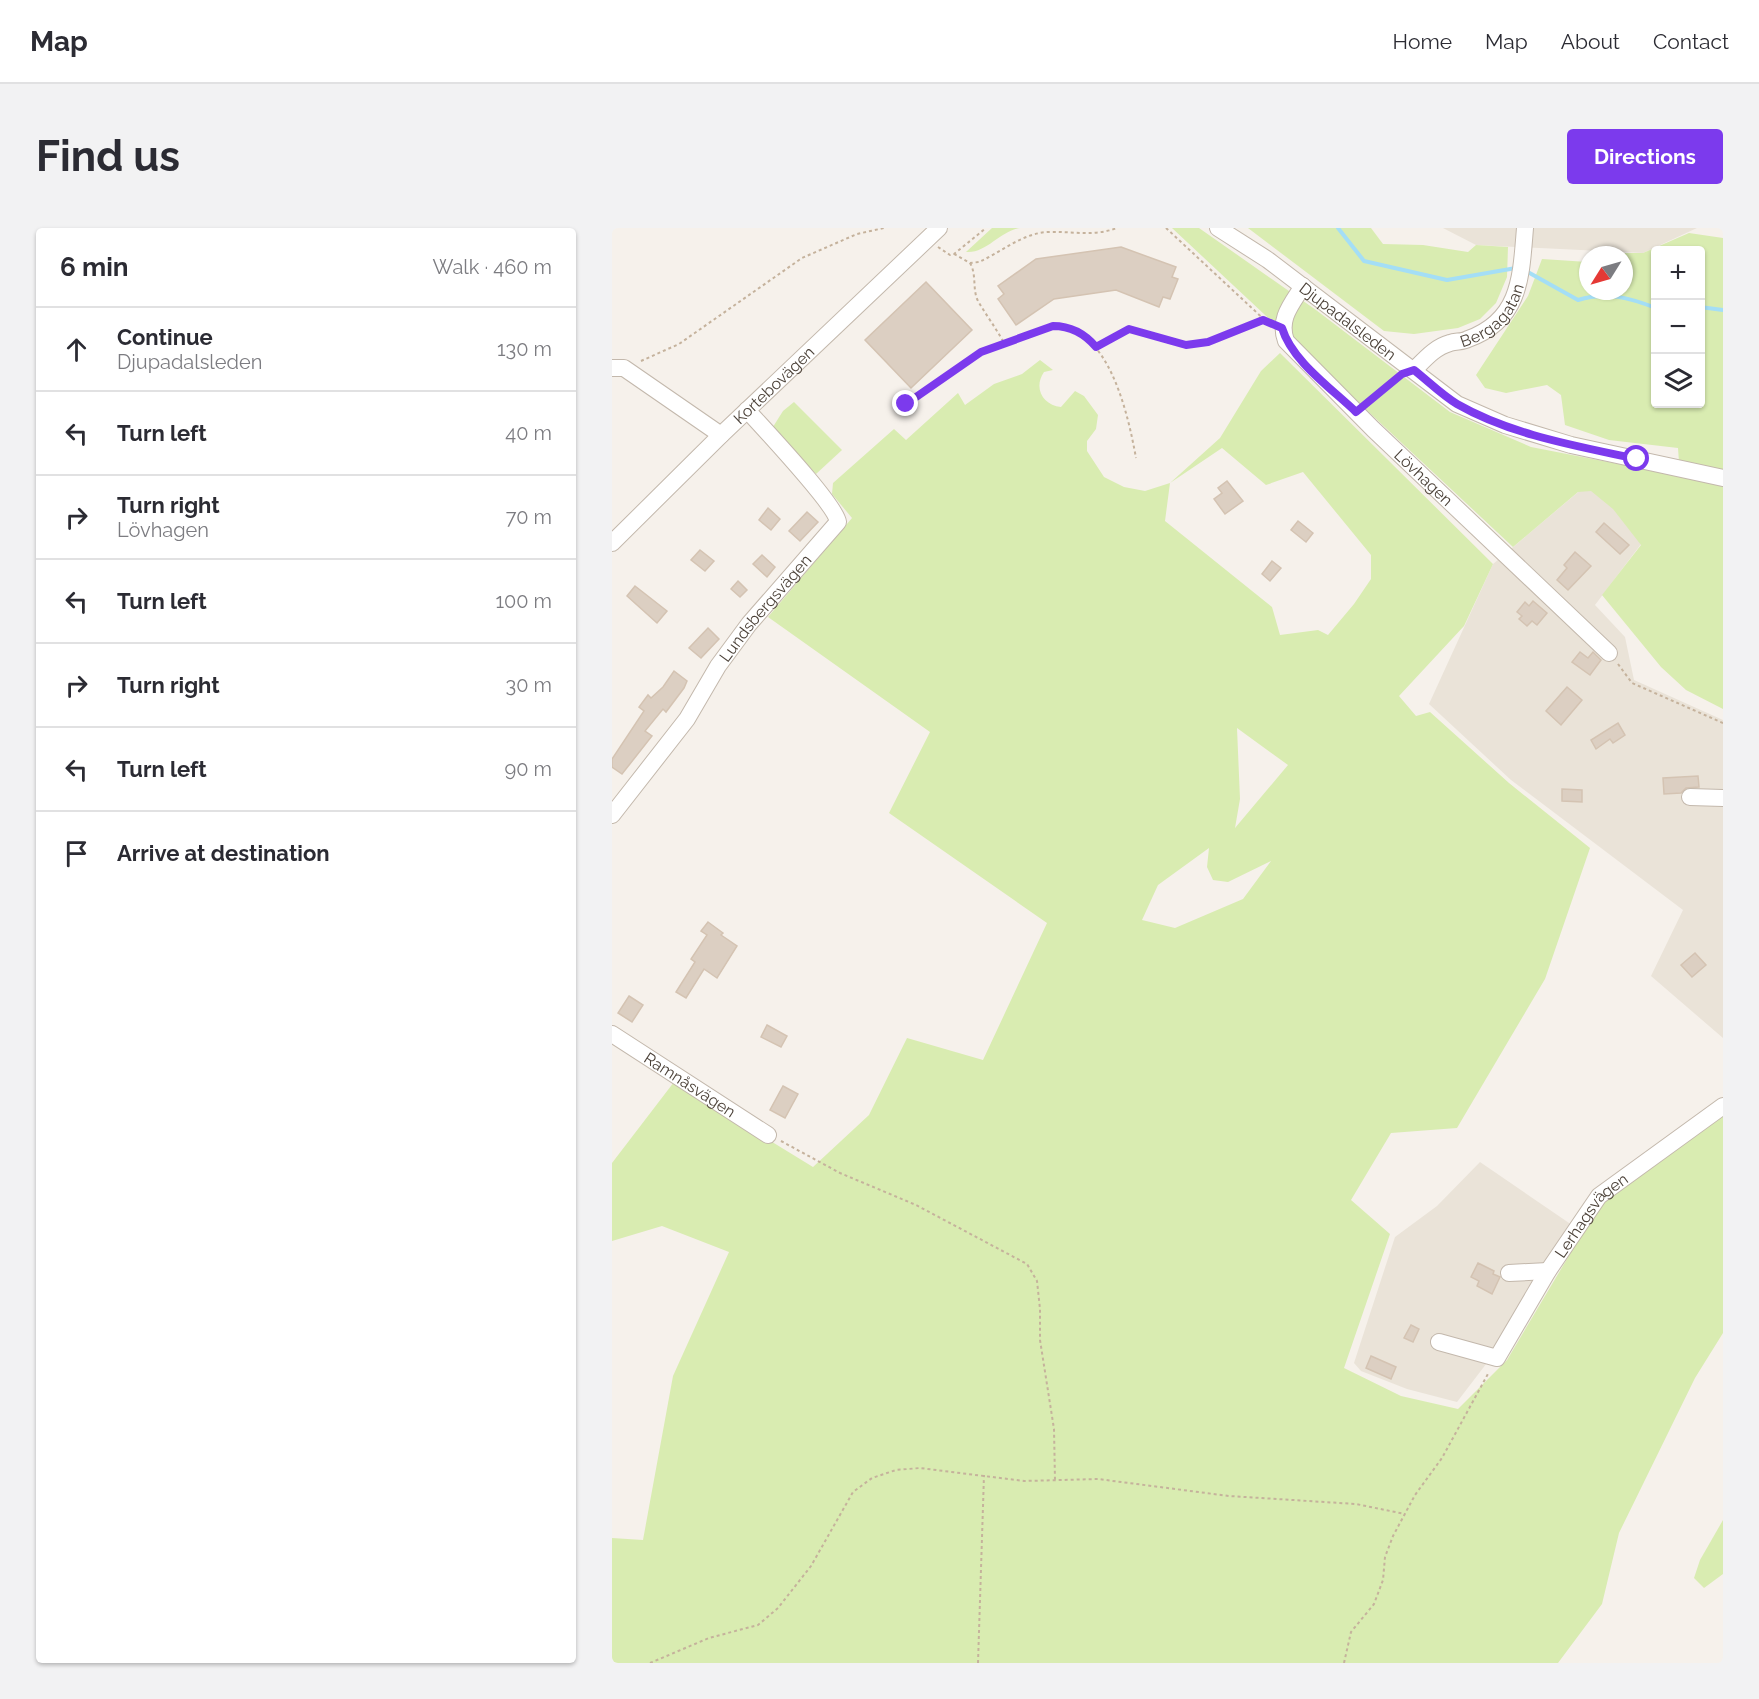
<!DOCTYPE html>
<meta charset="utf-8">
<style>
body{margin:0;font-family:Raleway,sans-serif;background:#f2f2f3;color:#2b2b33}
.controls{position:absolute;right:18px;top:18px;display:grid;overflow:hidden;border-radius:6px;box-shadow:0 2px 4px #0004}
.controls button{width:54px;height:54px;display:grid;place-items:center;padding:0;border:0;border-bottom:2px solid #e1e1e2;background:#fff;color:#2b2b33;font:30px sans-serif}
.compass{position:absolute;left:967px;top:18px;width:54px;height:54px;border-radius:50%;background:#fff;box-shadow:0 2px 4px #0004;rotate:233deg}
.stop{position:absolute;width:18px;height:18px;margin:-14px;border:4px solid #7c3aed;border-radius:50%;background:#fff}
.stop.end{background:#7c3aed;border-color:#fff;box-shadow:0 2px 6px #0008}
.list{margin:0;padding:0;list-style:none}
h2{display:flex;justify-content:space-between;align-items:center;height:78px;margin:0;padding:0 24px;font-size:26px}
h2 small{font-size:20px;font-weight:400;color:#7c7c81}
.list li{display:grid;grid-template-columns:39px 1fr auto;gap:18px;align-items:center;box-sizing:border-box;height:84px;padding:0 24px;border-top:2px solid #e1e1e2}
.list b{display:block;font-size:22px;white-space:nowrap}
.list p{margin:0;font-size:20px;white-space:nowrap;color:#7c7c81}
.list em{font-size:20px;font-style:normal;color:#7c7c81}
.icon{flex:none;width:33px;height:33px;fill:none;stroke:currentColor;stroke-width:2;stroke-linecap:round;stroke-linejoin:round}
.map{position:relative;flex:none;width:1111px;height:1435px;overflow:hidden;border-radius:6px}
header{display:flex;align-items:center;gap:36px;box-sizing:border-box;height:84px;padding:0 30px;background:#fff;border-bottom:2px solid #e1e1e2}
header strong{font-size:28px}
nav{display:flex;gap:33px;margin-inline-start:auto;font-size:21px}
.intro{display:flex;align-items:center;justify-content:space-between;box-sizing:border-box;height:144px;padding:0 36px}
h1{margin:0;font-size:42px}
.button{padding:15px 27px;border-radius:6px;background:#7c3aed;color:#fff;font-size:21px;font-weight:700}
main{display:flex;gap:36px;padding:0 36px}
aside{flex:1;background:#fff;border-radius:6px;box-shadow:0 2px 4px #0004}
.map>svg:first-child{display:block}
</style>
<header>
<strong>Map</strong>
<nav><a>Home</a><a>Map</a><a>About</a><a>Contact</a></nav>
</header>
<div class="intro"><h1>Find us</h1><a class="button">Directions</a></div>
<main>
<aside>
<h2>6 min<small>Walk · 460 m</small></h2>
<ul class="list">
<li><svg class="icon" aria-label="ahead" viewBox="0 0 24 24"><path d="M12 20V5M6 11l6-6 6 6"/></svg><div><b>Continue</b><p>Djupadalsleden</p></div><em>130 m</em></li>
<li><svg class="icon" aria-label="left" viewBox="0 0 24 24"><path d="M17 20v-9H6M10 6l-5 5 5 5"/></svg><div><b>Turn left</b></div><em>40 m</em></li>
<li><svg class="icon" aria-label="right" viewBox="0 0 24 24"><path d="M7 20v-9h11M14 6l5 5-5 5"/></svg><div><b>Turn right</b><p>Lövhagen</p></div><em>70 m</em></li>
<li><svg class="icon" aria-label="left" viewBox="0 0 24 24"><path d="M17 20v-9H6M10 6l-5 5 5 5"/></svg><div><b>Turn left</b></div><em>100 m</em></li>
<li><svg class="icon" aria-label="right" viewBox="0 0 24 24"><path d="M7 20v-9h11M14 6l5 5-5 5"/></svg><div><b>Turn right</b></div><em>30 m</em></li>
<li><svg class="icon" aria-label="left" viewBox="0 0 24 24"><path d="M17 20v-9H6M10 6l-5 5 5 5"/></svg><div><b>Turn left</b></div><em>90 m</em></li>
<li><svg class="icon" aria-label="arrive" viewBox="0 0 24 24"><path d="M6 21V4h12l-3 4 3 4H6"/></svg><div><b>Arrive at destination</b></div></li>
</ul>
</aside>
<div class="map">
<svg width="1111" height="1435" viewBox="0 0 1111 1435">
<rect width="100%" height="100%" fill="#f6f1eb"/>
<g fill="#eae3d8">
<polygon points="831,0 1085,0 1031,25 864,17"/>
<polygon points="990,244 1060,275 983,377 1013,409 1022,452 1111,492 1111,810 1039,748 1071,682 899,552 817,476 881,336"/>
<polygon points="868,934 960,997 881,1127 845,1174 795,1161 749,1143 742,1135 783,1009 825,978"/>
</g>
<g fill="#d9ecb1" fill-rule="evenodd">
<path d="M 380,0 L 408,0 C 388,3 374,26 354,24 Z"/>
<path d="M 560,0 L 587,0 L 704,82 L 838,184 L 919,219 L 1068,248 L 1066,220 L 997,212 L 953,197 L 949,167 L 935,157 L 894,165 L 873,160 L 864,147 L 916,68 L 930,31 L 976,34 L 976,63 L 1012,63 L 1012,27 L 1009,27 L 1013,25 L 1031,25 L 1077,5 L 1111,10 L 1111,481 L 1074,462 L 1049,439 L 990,367 L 1029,317 L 1001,281 L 979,263 L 966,264 L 901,319 ZM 1044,22 L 1088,22 L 1088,176 L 1044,176 Z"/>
<polygon points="636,0 759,0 771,16 811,17 856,24 864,17 896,19 895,49 884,75 868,91 846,100 802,106 772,103"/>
<path d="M 668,125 L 881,336 L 852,398 L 787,468 L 804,488 L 818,484 L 897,555 L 978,620 L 933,751 L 845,900 L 779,905 L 739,972 L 778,1006 L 732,1140 L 789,1168 L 846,1181 L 895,1132 L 990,972 L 1111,883 L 1111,1105 L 1083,1150 L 1007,1305 L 990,1376 L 946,1435 L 0,1435 L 0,1310 L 31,1312 L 61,1148 L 117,1024 L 50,998 L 0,1013 L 0,935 L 62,854 L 201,939 L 257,887 L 295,810 L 371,832 L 435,695 L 277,585 L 318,504 L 156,389 L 240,290 L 220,266 L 221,255 L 282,201 L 294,212 L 346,165 L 353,177 L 382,156 L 410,146 L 428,132 L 441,142 L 432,144 C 421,160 431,177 449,179 L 463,163 L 472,168 L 486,187 L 484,201 L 475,213 L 475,223 L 492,249 L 512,259 L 533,263 L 558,255 L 608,210 L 649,143 ZM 610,220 L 654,257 L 691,244 L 759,327 L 759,351 L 742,376 L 716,407 L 706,402 L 668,407 L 660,379 L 553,293 L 558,255 ZM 625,500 L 676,537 L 623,600 L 628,571 ZM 597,620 L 595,639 L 601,652 L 616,654 L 659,633 L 631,671 L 563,700 L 530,692 L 546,657 Z"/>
<polygon points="182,174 230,222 204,246 159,202 171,183"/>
<polygon points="1111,1292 1111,1346 1092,1360 1082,1350 1088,1332"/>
</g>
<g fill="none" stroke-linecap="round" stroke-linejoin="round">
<g stroke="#a4def6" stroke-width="4">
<polyline points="726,0 752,33 835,52 904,40"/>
<path d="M 914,43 L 966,72 C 994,63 1018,70 1044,80"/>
<polyline points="1088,79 1111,82"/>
</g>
</g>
<g fill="#dccfc2" stroke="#d4c3b2" stroke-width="1.5">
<polygon points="509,19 564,39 560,49 566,51 558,71 551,69 547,79 504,62 442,71 404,97 386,71 392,66 386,58 424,31"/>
<polygon points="314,54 360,102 299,160 253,112"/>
<polygon points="615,253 631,273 613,286 602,271 610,265 606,260"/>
<polygon points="156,280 168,291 159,302 147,292"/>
<polygon points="195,284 206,294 188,313 177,303"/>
<polygon points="686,293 701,305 694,314 679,302"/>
<polygon points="992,295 1017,317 1008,326 984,304"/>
<polygon points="88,322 102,333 93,343 79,332"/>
<polygon points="963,324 979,338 956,362 945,352 955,340 952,337"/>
<polygon points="150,327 163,339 155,349 141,336"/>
<polygon points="660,333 669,340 658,353 650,346"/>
<polygon points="126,353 135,362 128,369 119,361"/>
<polygon points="23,358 55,383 45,395 15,368"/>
<polygon points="921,373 935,385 925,397 920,393 915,398 907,391 910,388 905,384 913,374 917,378"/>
<polygon points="96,400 107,411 89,430 77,420"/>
<polygon points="968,424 976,430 981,424 989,432 978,447 960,434"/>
<polygon points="62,443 75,453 72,460 54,484 51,481 33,503 40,508 10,546 0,539 0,531 32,483 27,479 36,467 39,470 51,459"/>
<polygon points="955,459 970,472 949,497 934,483"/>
<polygon points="1006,495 1013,507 1001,515 998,511 984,521 979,512"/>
<polygon points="1086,548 1087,559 1074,560 1069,565 1052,566 1051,550"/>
<polygon points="950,561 970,562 970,574 950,573"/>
<polygon points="96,694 111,705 109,707 125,718 105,750 92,741 74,770 64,764 83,734 79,731 95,707 89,703"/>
<polygon points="1083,725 1094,737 1080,749 1069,737"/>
<polygon points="17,768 31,777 20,794 6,785"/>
<polygon points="155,797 175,808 169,819 149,809"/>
<polygon points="171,858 186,866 173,890 158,882"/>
<polygon points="866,1035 882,1043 881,1046 888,1049 880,1066 865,1058 867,1053 859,1049"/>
<polygon points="799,1097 807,1101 801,1114 792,1110"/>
<polygon points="759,1128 784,1139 779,1151 754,1140"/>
</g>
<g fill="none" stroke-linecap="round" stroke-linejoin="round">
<g stroke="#c3b8ac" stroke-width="18">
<g id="minor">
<path id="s1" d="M 606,0 L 656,32 L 845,176 L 893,197 L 959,217 L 1111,250"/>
<path id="s2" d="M 691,58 C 679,77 666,91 674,113 L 761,201 L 997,425"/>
<polyline points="0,140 12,140 109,207"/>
<path id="s3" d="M 802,142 C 813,131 823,119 838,115 C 844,113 851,114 856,111 C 909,92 909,48 913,0"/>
<path id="s4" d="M 0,315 L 109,207 L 327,0"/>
<polyline points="1078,569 1111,570"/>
<path id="s5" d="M 0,587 L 75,491 L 106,438 L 137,396 L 226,294 C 224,277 151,200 135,182"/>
<path id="s6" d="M 0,806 L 156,907"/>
<polyline points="897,1045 936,1043"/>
<path id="s7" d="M 827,1114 L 885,1130 L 936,1043 L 987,968 L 1111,878"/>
</g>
</g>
<g stroke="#c5b29c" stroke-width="2" stroke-dasharray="3 3" stroke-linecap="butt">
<polyline points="554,0 657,96"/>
<polyline points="326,19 338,27 342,26 374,0"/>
<path d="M 342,26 L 358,35 L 367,34 C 389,24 411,5 436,4 C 460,3 481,9 505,0"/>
<path d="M 358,35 C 365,47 360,61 366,73 C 374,87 384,100 392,115"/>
<polyline points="484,119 517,101 574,117 596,114 651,92"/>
<polyline points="29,133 67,116 190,30 245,6 272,0"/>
<polyline points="755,175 786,150"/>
<path d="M 294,176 L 369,124 L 441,97 C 497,98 516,186 524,230"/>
<polyline points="1006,436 1020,455 1111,495"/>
<polyline points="169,913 228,945 304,977 415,1036 425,1053 428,1081 428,1112 442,1201 443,1252"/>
<polyline points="38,1435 97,1410 146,1397 166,1380 199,1338 241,1264 260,1250 284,1242 308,1240 412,1253 486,1251 617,1268 744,1276 793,1286"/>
<polyline points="366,1435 372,1247"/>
<polyline points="732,1435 739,1404 762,1376 771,1352 773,1329 781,1308 803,1267 830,1230 877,1144"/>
</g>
<use href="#minor" stroke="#fff" stroke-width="16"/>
</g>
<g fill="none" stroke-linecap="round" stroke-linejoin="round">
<path stroke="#7c3aed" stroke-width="8" d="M 294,176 L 369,124 L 441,98 C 458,98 473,106 484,119 L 517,101 L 574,117 L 596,114 L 651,92 L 670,100 C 680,133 719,160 744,184 L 790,146 L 802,142 C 816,153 830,167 845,176 C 899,207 965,218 1025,231"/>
</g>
<g text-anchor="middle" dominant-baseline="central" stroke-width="4.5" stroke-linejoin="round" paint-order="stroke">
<g font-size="16" fill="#4b4138" stroke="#fff">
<text stroke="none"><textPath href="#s3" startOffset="99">Bergagatan</textPath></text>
<text stroke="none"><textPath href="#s1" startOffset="160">Djupadalsleden</textPath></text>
<text stroke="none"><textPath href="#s4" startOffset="226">Kortebovägen</textPath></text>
<text stroke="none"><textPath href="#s2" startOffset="254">Lövhagen</textPath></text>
<text stroke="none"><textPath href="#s5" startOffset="258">Lundsbergsvägen</textPath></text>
<text stroke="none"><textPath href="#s6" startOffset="93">Ramnåsvägen</textPath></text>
<text stroke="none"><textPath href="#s7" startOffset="232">Lerhagsvägen</textPath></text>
</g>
</g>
</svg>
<div class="controls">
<button>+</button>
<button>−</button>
<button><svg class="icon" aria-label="layers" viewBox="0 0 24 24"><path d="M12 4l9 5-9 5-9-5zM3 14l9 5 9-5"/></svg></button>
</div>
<svg class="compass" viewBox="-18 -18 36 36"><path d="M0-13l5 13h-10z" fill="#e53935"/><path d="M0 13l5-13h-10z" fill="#7c7c81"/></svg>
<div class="stop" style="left:1025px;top:231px"></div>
<div class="stop end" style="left:294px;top:176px"></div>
</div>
</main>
